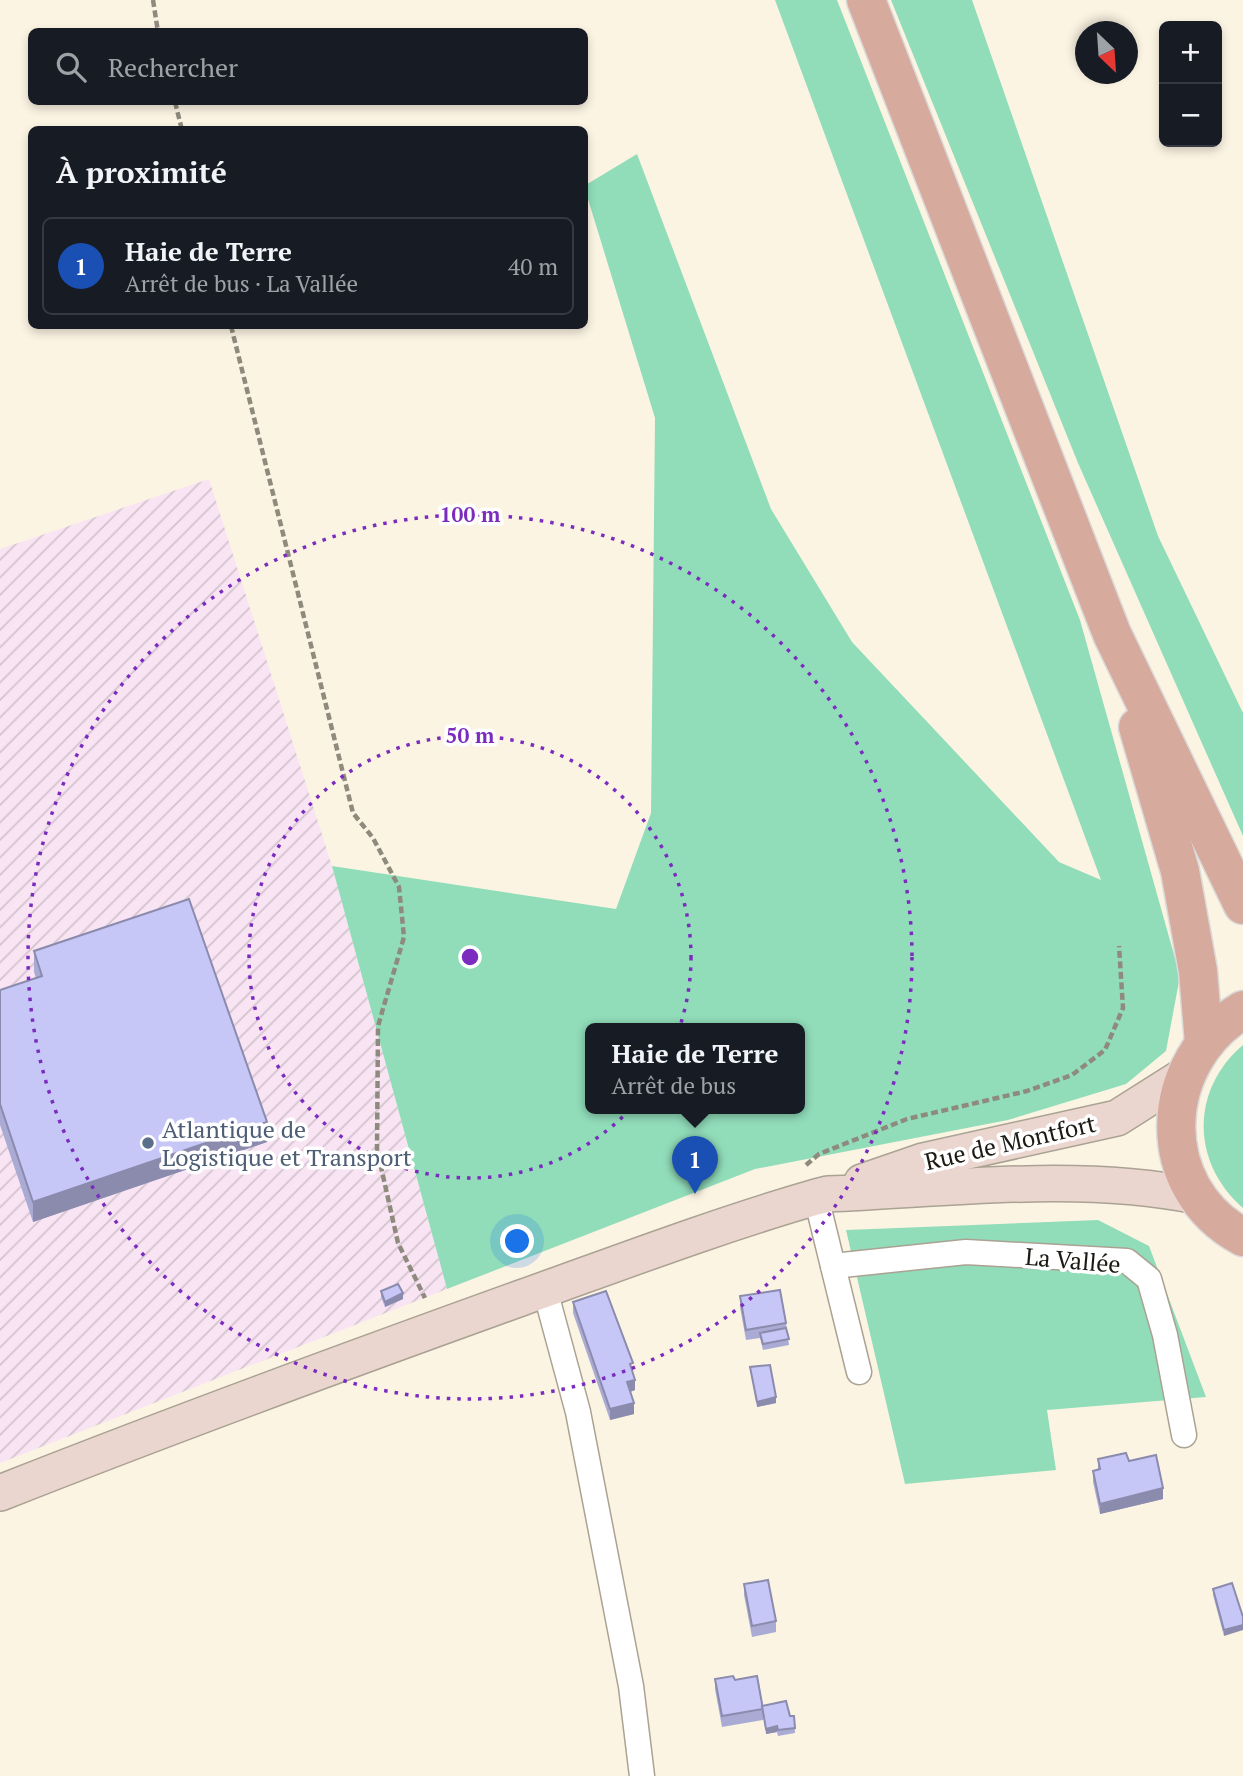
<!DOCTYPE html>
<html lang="fr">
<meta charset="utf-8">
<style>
body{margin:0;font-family:"PT Serif",serif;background:#20242c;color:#f1f3f6}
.controls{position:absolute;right:21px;top:21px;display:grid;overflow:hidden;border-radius:10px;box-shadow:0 4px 10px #0003}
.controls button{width:63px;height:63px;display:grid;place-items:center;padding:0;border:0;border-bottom:2px solid #363941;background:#171b24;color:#f1f3f6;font:35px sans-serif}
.compass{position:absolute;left:1075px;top:21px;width:63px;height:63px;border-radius:50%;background:#171b24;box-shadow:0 4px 10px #0003;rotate:155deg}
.you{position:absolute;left:518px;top:1242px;width:24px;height:24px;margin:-18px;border:5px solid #fff;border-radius:50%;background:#1a73e8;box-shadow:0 0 0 10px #1a73e833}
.badge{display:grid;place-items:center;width:46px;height:46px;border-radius:50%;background:#b45309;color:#fff;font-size:23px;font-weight:700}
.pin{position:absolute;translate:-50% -58px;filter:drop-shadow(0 2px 4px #0008)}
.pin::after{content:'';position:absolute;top:37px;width:24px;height:21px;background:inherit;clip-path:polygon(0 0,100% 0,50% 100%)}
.popup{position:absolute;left:585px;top:1023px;width:220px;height:91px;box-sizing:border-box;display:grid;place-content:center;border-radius:10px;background:#171b24;filter:drop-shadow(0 2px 5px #0005);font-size:23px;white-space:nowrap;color:#9ea1a6}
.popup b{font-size:26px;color:#f1f3f6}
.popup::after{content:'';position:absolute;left:50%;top:100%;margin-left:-14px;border:14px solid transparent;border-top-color:#171b24}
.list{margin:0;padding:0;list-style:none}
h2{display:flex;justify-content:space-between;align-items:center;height:91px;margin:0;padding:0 28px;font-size:30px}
h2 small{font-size:23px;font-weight:400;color:#9ea1a6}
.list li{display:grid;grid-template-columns:46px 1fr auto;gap:21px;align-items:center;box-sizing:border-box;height:98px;margin:0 14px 14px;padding:0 14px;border:2px solid #363941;border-radius:10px}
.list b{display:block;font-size:26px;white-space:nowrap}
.list p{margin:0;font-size:23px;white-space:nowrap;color:#9ea1a6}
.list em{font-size:23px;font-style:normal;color:#9ea1a6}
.icon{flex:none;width:38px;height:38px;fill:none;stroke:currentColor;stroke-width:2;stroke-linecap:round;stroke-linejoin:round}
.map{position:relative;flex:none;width:1243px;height:1776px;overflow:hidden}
.search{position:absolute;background:#171b24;box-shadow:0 4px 10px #0003;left:28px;top:28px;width:560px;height:77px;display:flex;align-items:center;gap:18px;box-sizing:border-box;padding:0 24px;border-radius:10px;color:#9ea1a6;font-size:26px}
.panel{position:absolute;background:#171b24;box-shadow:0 4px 10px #0003;left:28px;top:126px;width:560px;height:203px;border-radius:10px}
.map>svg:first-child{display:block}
</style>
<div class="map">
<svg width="1243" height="1776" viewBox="0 0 1243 1776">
<defs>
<pattern id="industrial-furrows" width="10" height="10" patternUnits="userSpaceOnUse" patternTransform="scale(1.75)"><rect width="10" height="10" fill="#f8e4f3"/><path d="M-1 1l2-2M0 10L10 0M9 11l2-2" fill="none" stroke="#d4c3cf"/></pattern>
</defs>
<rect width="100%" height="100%" fill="#fcf4e3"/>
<polygon fill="url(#industrial-furrows)" points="209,479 332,866 447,1289 0,1463 0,549"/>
<g fill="#91ddba" fill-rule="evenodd">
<path d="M 775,0 L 837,0 L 1080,620 L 1180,976 L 1166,1051 L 1126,1084 L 1008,1120 L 755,1169 L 447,1289 L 332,866 L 616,909 L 651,813 L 655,418 L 584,186 L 637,154 L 771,509 L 852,642 L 1059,862 L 1101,880 ZM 590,1028 L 800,1028 L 800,1108 L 590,1108 Z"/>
<polygon points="891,0 972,0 1158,536 1243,713 1243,836 1078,463"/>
<path d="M 1243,1045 L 1243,1208 C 1191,1163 1190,1090 1243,1045 Z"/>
<polygon points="1098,1220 1149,1246 1206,1397 1047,1410 1056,1470 905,1484 846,1230"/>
</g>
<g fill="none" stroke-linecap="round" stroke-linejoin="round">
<g stroke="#aaa293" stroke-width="27">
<g id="minor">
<polyline points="816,1197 859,1372"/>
<polyline points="833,1266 966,1252 1127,1261 1149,1279 1165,1335 1184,1435"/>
<polyline points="545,1290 578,1412 631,1686 642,1776"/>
</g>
</g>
<g stroke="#aaa293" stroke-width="38">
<g id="secondary">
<polyline points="862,1182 923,1161 1117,1118 1185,1075"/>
<path d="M 0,1493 C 172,1425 346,1361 521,1298 C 619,1263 716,1226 816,1197 L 828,1194 C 951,1189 1076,1172 1197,1196"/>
</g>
</g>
<g stroke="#dbdad9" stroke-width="41">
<g id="primary">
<polyline points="866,0 1112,634 1243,905"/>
<polyline points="1138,727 1180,871 1198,971 1204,1043"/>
<path d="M 1243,1010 C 1157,1061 1151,1188 1243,1237"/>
</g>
</g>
<g stroke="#8f8a7e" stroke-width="4.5" stroke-dasharray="7 3.5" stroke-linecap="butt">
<polyline points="153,0 158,32"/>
<polyline points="175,102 182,130"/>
<polyline points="231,326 353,813 373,838 399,887 404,937 378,1026 377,1149 398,1243 425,1298"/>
<polyline points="806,1165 819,1154 907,1119 1027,1091 1072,1075 1105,1050 1123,1008 1119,946"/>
</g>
<use href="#minor" stroke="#fff" stroke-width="24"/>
<use href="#secondary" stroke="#ebd5cf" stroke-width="35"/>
<use href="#primary" stroke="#d7aa9e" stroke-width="38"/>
</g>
<g fill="#aaabd4">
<polygon points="34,951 267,1142 33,1222 0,1125 0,990 36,978 34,972"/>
<polygon points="381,1291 403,1299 385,1307 381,1297"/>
<polygon points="740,1296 786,1323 789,1345 763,1350 760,1338 746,1340 740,1307"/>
<polygon points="573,1302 633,1374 635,1390 630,1392 634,1414 610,1420 573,1313"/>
<polygon points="750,1367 776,1403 757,1407"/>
<polygon points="1098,1459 1129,1461 1163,1499 1100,1514 1093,1482 1093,1471 1098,1470"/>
<polygon points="1232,1583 1224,1636 1213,1595 1213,1589"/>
<polygon points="744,1584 776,1621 776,1632 752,1637 744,1595"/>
<polygon points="715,1679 735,1680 762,1707 790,1716 794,1716 795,1733 778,1736 777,1732 766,1734 763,1714 763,1720 722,1727 715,1689"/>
</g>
<g fill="#8b8bad">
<polygon points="267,1122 267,1142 33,1222 33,1202"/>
<polygon points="403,1293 403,1299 385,1307 385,1302"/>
<polygon points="635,1380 635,1390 627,1393 627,1382"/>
<polygon points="776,1397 776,1403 757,1407 757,1402"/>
<polygon points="634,1403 634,1414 610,1420 610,1409"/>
<polygon points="1163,1488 1163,1499 1100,1514 1100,1504"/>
<polygon points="1243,1625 1243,1630 1224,1636 1224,1630"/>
<polygon points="777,1726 777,1732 766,1734 766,1729"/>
</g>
<g fill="#c6c7f7" stroke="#8b8bad" stroke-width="2">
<polygon points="189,899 267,1122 33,1202 0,1104 0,990 42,976 34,951"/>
<polygon points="398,1284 403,1293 385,1302 381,1291"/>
<polygon points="780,1290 786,1323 746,1330 740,1296"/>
<polygon points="606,1291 633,1363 630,1364 635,1380 627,1382 634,1403 610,1409 573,1302"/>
<polygon points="786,1328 789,1339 763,1344 760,1333"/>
<polygon points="770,1365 776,1397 757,1402 750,1367"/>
<polygon points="1126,1453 1129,1461 1156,1455 1163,1488 1100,1504 1093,1471 1100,1469 1098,1459"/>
<polygon points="768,1580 776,1621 752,1626 744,1584"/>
<polygon points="1232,1583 1243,1617 1243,1625 1224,1630 1213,1589"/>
<polygon points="733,1676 735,1680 757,1676 763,1709 722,1716 715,1679"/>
<polygon points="786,1701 790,1716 794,1716 795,1728 778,1730 777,1726 766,1729 762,1706"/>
</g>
<g fill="none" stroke="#7b2cbf" stroke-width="3.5" stroke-dasharray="3.5 7">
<circle cx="470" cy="957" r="221"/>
<circle cx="470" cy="957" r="442"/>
</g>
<circle fill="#5c6f8a" stroke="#fff" stroke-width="2.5" cx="148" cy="1143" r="7"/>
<g text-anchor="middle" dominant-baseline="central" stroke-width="7" stroke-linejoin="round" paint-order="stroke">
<g font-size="24" fill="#4e5e75" stroke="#fff" text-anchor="start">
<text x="162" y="1129">Atlantique de<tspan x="162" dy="28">Logistique et Transport</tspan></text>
</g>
<g font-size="24" fill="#1d1a14" stroke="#fff">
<text transform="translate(1010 1142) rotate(-13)">Rue de Montfort</text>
<text transform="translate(1073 1260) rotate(5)">La Vallée</text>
</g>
</g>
<circle cx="470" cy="957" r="10" fill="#7b2cbf" stroke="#fff" stroke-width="3.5"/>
<g font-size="21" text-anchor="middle" font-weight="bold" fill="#7b2cbf" stroke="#fff" stroke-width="7" stroke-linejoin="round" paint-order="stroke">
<text x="470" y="522">100 m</text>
<text x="470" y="743">50 m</text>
</g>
</svg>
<div class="controls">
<button>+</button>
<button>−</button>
</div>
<svg class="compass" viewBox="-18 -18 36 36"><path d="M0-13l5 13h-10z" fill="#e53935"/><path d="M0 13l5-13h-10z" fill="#9ea1a6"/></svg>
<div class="you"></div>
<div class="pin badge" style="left:695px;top:1194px;background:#1a4fb4">1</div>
<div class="popup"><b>Haie de Terre</b>Arrêt de bus</div>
<div class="search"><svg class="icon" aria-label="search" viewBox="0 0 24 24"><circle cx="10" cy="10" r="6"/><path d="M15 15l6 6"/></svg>Rechercher</div>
<section class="panel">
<h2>À proximité<small></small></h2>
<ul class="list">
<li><span class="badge" style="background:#1a4fb4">1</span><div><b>Haie de Terre</b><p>Arrêt de bus · La Vallée</p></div><em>40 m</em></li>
</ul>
</section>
</div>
